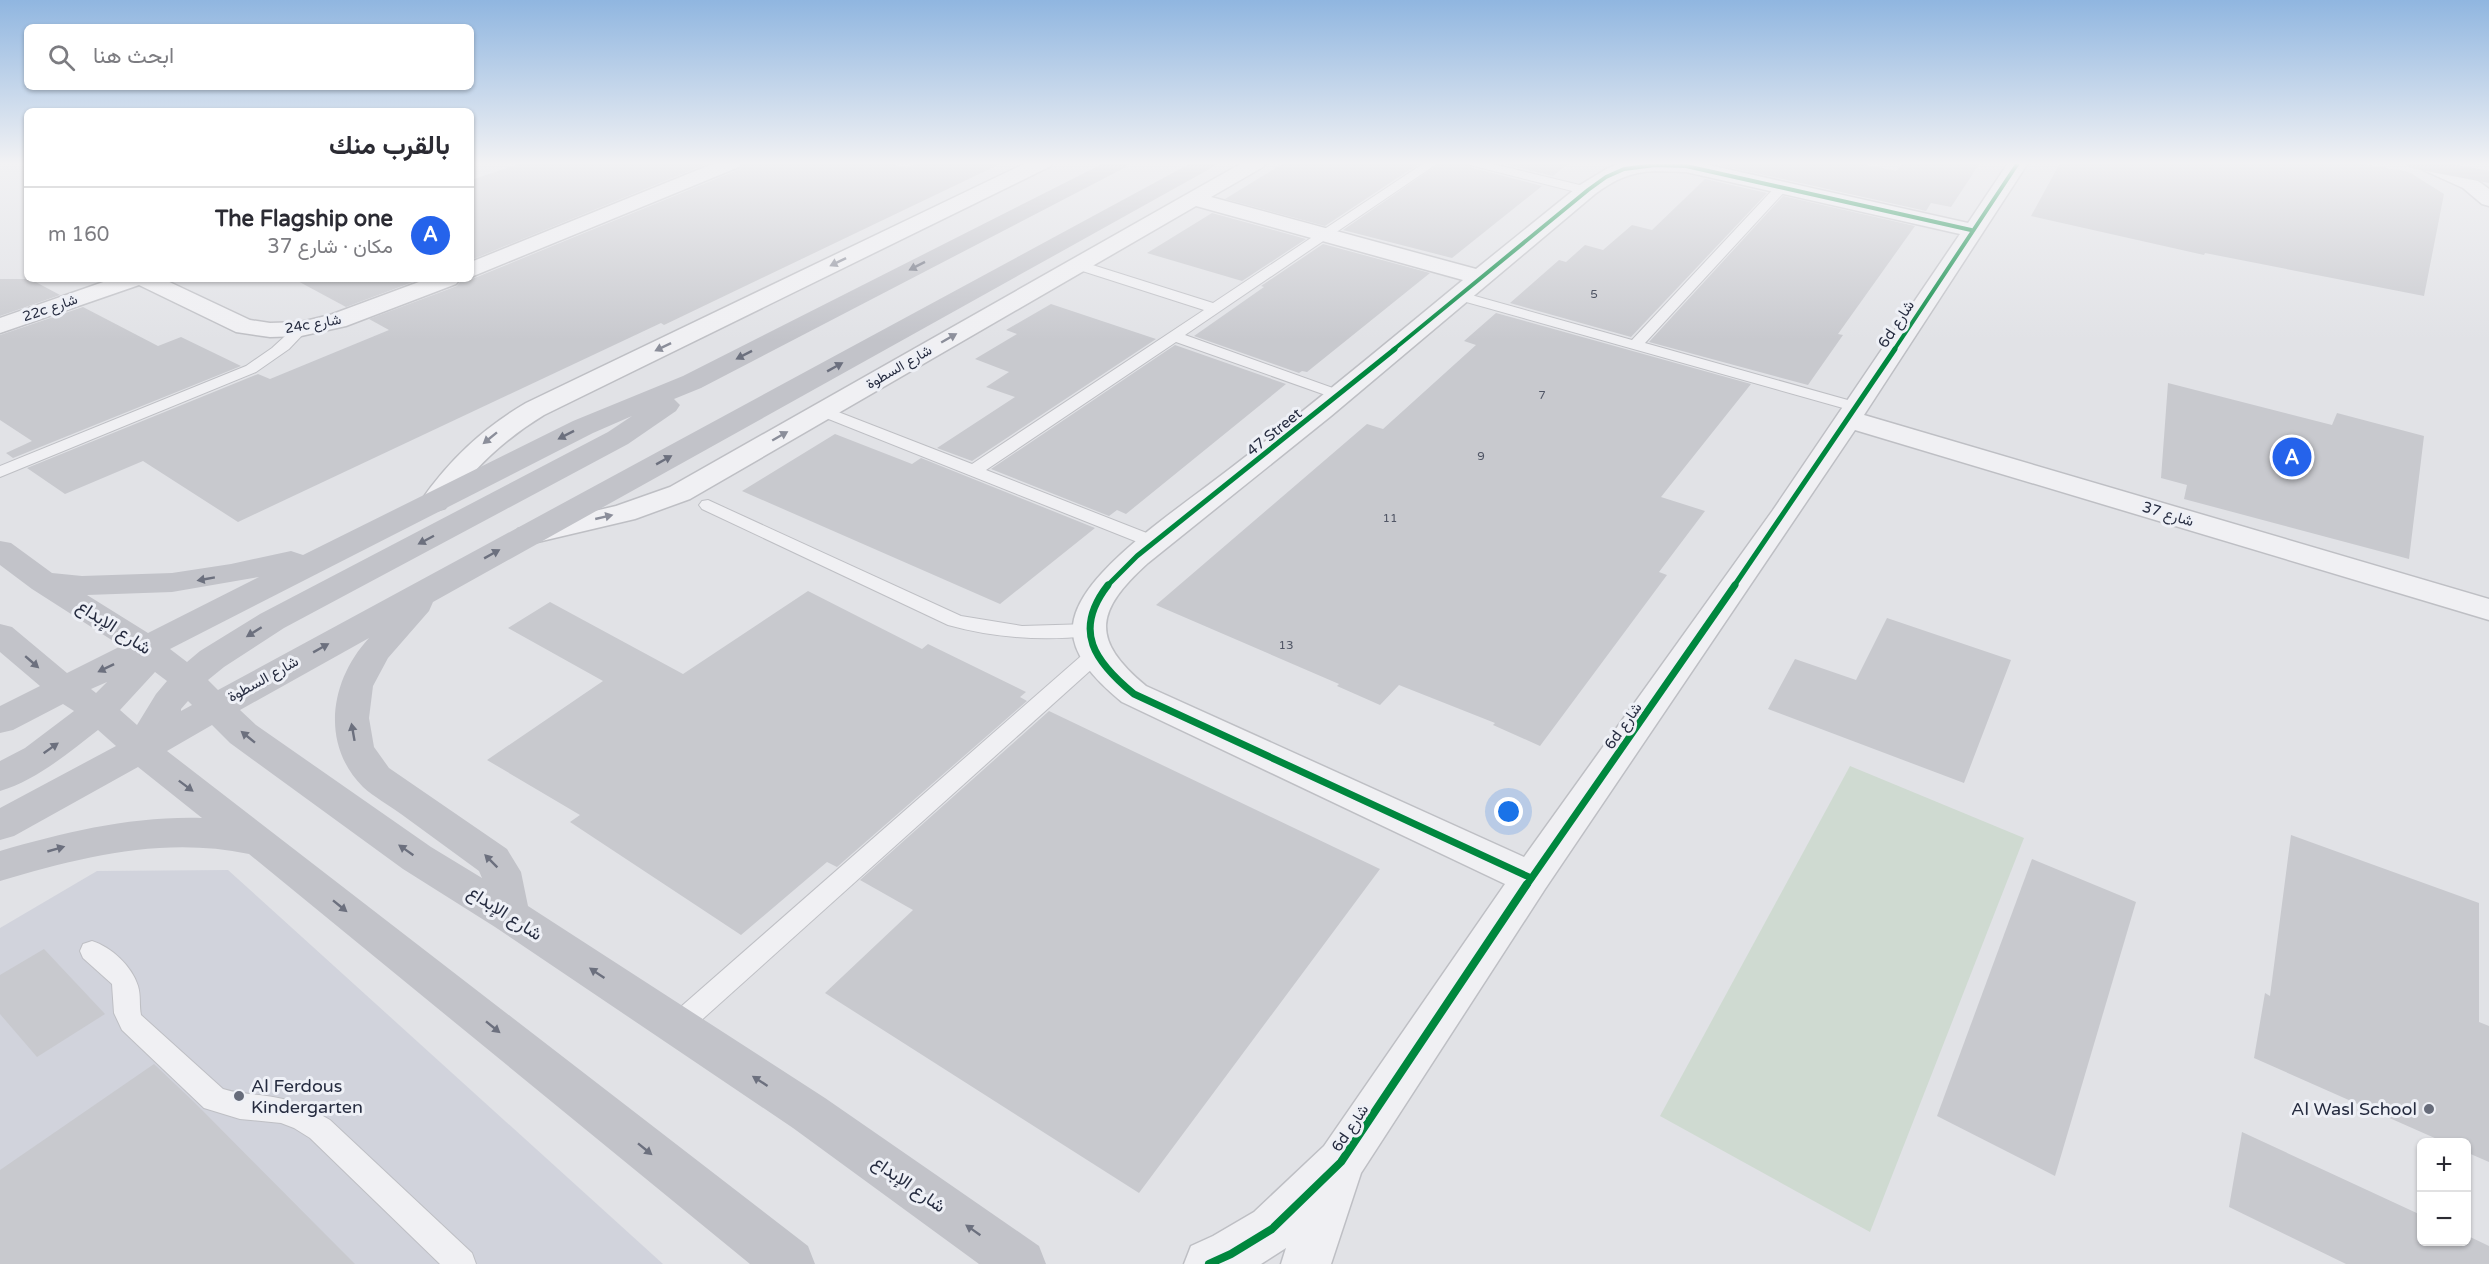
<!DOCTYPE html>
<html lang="ar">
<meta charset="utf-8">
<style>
body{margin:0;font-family:"Varela Round",Vazirmatn,sans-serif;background:#f2f2f3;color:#2b2b33;direction:rtl}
.controls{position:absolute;right:18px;bottom:18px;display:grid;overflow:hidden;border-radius:9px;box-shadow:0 2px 4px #0004}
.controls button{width:54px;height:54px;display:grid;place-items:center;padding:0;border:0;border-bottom:2px solid #e1e1e2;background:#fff;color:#2b2b33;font:30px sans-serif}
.you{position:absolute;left:1509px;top:812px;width:21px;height:21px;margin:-15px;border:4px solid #fff;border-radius:50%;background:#1a73e8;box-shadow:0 0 0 9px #1a73e833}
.badge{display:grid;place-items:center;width:39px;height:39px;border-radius:50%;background:#2563eb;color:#fff;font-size:20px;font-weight:700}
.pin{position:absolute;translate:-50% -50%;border:3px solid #fff;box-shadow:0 2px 6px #0006}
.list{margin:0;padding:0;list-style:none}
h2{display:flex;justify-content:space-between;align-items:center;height:78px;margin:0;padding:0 24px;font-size:26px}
h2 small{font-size:20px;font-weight:400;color:#7c7c81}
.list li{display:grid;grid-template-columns:39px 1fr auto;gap:18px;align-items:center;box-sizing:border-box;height:96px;padding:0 24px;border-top:2px solid #e1e1e2}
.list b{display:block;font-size:22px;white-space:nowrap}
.list p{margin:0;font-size:20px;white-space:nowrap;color:#7c7c81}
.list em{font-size:20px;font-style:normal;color:#7c7c81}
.icon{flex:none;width:33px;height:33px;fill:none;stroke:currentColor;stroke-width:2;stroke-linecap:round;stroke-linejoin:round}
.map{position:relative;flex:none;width:2489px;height:1264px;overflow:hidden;direction:ltr}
.search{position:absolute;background:#fff;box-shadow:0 2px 4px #0004;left:24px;top:24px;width:450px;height:66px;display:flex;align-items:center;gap:15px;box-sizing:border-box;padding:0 21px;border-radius:9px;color:#7c7c81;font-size:22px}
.panel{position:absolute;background:#fff;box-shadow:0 2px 4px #0004;left:24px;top:108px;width:450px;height:174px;border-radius:9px;direction:rtl}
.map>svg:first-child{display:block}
</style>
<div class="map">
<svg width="2489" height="1264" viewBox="0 0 2489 1264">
<rect width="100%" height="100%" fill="#e1e2e6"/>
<polygon fill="#d1d3dc" points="228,870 663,1264 0,1264 0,928 97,871"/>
<polygon fill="#cfdad1" points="1850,766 2024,838 1870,1232 1660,1116"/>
<g fill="#c8c9ce">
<polygon points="522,163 709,163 471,260 471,180"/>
<polygon points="744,163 891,163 906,168 917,163 1002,163 664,325 661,323 238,522 143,461 65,494 27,468 258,374 270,379 389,330 369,319 457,286 462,279 472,279 740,169"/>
<polygon points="1284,163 1420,163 1325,226 1225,199"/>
<polygon points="1440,163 1466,163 1469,167 1542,186 1452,258 1343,230"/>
<polygon points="1499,163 1569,163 1553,176"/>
<polygon points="1721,163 1858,163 1896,171 1903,163 1980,163 1951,207 1931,203 1926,211 1719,165"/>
<polygon points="2060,163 2360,163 2409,172 2444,194 2424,296 2205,253 2204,255 2031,216"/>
<polygon points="1705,179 1767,193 1631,337 1510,303 1559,260 1566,262 1585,245 1603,250 1632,225 1652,230"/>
<polygon points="1783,196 1915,226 1838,334 1843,335 1808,385 1649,342"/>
<polygon points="1212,213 1306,239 1242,281 1147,253"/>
<polygon points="1323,244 1430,273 1307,372 1302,371 1299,373 1194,336 1264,287 1261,286"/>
<polygon points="0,279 30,279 60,295 0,316"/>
<polygon points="294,279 421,279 346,307"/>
<polygon points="1051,304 1156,339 972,461 937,448 1015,397 986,387 1009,372 975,359 1017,334 1006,330"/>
<polygon points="83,307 158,346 181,337 241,366 13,458 6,453 32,441 0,420 0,335"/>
<polygon points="1496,313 1751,384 1661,497 1705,511 1659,572 1667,575 1540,746 1493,725 1495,723 1399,685 1380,705 1337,686 1339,684 1156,605 1367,424 1383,429 1476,345 1464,341"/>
<polygon points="1175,345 1286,384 1126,514 1117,510 1109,516 991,469"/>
<polygon points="2168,383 2332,425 2337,413 2424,436 2409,559 2184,499 2187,485 2161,478"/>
<polygon points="835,434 912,464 921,458 1095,528 1000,604 742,491"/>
<polygon points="808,591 922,649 928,644 1026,692 1020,697 1027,701 837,867 827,862 741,935 570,822 580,815 487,760 603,681 508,628 550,602 683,674"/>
<polygon points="1887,618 2011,660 1964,783 1768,709 1795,659 1856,680"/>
<polygon points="1049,711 1380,869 1139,1193 825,993 913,910 860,880"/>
<polygon points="2291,835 2479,903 2479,1022 2489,1026 2489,1162 2466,1152 2466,1143 2446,1143 2254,1058 2265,993 2270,996"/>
<polygon points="2032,859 2136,902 2055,1176 1937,1116"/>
<polygon points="44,949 105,1014 37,1057 0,1014 0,975"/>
<polygon points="154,1064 193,1101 355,1264 0,1264 0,1170"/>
<polygon points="2242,1132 2421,1215 2421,1242 2466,1242 2466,1235 2489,1246 2489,1264 2346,1264 2229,1207"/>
</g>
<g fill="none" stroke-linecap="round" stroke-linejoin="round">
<g stroke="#bebfc4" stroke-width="2">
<g id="lane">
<polygon points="1424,163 1438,163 1185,335 1344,392 1347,395 1344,398 1334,398 1176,342 986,470 1162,539 1165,543 1162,547 1150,547 816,414 814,411 822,406 828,408 972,464 1204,310 1073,268 1071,265 1073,262 1083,262 1213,303"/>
<polygon points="1468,163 1489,163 1592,188 1594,191 1588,195 1470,165"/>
<polygon points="1782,183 1788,187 1786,190 1645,343 1862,404 1864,407 1862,410 1850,410 1452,298 1450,295 1457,291 1632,340 1778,184"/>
<polygon points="301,325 308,329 289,349 256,372 0,477 0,466 246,366 272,348 296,326"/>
<path d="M 708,500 L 961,616 L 1022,626 L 1089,624 L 1096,626 L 1099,630 L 1096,634 L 1089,636 C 1041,641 995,638 948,625 L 702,509 L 699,505 L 702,501 Z"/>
<polygon points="1095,648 1102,650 1105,655 1102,660 686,1034 677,1037 668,1034 664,1026 668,1018 1088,650"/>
<path d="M 92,941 C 111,947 132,966 138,986 C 141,996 139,1005 141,1015 L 223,1089 C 242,1095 263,1094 283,1099 C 300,1103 315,1111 330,1120 L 472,1253 L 476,1264 L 440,1264 L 310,1138 L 294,1128 L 281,1123 L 240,1119 L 204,1108 L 122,1030 L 114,1013 L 112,984 L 83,958 L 80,951 L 83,944 Z"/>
</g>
</g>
<g stroke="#bebfc4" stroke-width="3">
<g id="street">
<polygon points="715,163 742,163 739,167 471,277 471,262"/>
<path d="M 1026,163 L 1052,163 L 1049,167 L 544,415 C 503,440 473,469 445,508 L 435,511 L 425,508 L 420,502 C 449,460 482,429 526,403 Z"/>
<path d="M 1242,163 L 1266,163 L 1263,167 L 1211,197 L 1476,269 L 1580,185 L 1608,168 L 1623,163 L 1700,163 L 1968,223 L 2008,163 L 2028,163 L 1864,415 L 2489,599 L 2489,620 L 1855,430 L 1545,889 L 1361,1173 L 1331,1264 L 1281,1264 L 1286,1248 L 1261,1264 L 1184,1264 L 1191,1246 L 1213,1236 L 1254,1212 L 1324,1146 L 1505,884 L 1122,702 C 1099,683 1066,653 1074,619 C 1078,602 1090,586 1102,573 C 1138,534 1194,497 1236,464 C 1313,404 1388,342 1463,280 L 1196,206 L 690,499 L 635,519 L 529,544 L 518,541 L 514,535 L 518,529 L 616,506 L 670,487 ZM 1655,171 L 1686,172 L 1960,234 L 1773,510 L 1524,857 L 1146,686 C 1089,639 1096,610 1148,563 L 1331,416 L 1595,194 C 1614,180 1630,172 1655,171 Z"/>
<path d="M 2422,163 C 2447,163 2470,174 2489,189 L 2489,206 L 2482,204 L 2463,188 L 2423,170 L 2420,166 Z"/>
<polygon points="112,279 163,279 250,320 270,323 301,322 330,315 427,279 460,279 456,284 346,326 301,336 270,337 236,332 139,285 0,333 0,318"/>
</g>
</g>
<use href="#lane" fill="#f0f0f3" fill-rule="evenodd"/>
<use href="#street" fill="#f0f0f3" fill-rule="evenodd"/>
<g fill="#c2c3c9" fill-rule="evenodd">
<path d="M 1104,163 L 1129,163 L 1126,167 L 701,388 L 674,399 L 680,405 L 676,411 L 628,444 L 284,628 L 224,667 L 208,680 L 218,690 L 1191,163 L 1216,163 L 1213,167 L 433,602 L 429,611 L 388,658 L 373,686 L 369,718 L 374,747 L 389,768 L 507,849 L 521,872 L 528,906 L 825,1098 L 1039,1246 L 1046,1264 L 979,1264 L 793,1128 L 495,927 L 403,869 L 230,743 L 212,725 L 167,751 L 808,1246 L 815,1264 L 750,1264 L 249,854 C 164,836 81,857 0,881 L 0,851 C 66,832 132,816 202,818 L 138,767 L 14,836 L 0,840 L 0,808 L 116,746 L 98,730 C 68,753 37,780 0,791 L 0,761 L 25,748 L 74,711 L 63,704 L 13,730 L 0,733 L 0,706 L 40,686 L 0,652 L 0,624 L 12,627 L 67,673 L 121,646 L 32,589 L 0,565 L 0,541 L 11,543 L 52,573 L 82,576 L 172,573 L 231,564 L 291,551 L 303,555 L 573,421 L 683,376 ZM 632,416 L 608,432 L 260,614 L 200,651 L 187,662 L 170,649 L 593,433 ZM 259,577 L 148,633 L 87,595 L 172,592 ZM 369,638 C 330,680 320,744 363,787 C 374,797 389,805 401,814 C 427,833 453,852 479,871 L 482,878 L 431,847 L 256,725 L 240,710 ZM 155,672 L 167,681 L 156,694 L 137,725 L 120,710 ZM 107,682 L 96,693 L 91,689 ZM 188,701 L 192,705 L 181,711 L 181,709 Z"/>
<polygon points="2405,163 2447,163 2489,171 2489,183 2415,169 2408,167"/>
</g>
<g stroke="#eef0f6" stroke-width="6">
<g id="cycleway-far3">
<polyline points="1393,350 1588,190 1606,177 1624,169 1655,165 1686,166 1971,230"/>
<polyline points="1894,350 2018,163"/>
</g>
</g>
<g stroke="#eef0f6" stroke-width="8">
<g id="cycleway-far2">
<polyline points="1107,586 1137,556 1395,349"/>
<polyline points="1734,586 1895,349"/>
</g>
</g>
<g stroke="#eef0f6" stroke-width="10">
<g id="cycleway-far1">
<path d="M 1108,585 C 1072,631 1095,662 1134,694 L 1531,878"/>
<polyline points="1526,886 1735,585"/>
</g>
</g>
<g stroke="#eef0f6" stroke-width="12">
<polyline id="cycleway" points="1209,1264 1231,1254 1272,1229 1341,1162 1527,884"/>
</g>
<use href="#cycleway-far3" stroke="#00873e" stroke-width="4"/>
<use href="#cycleway-far2" stroke="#00873e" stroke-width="5"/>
<use href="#cycleway-far1" stroke="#00873e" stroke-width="7"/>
<use href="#cycleway" stroke="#00873e" stroke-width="8"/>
</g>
<defs><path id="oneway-solid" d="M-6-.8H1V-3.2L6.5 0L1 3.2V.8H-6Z" transform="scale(1.5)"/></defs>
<g fill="#8b8e9a">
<use href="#oneway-solid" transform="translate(838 262) rotate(154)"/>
<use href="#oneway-solid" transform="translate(949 338) rotate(-30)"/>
<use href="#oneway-solid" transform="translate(663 347) rotate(154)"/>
<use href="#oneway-solid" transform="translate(780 436) rotate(-30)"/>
<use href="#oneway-solid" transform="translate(490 438) rotate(141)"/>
<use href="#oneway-solid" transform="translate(604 517) rotate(-13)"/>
</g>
<g fill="#6c707e">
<use href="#oneway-solid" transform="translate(917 266) rotate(153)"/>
<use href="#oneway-solid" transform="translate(744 355) rotate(153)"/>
<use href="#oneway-solid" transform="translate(835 367) rotate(-29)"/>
<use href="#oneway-solid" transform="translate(566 435) rotate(153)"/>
<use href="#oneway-solid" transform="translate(664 460) rotate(-29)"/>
<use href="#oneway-solid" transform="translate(426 540) rotate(152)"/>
<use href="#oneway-solid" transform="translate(492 554) rotate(-29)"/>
<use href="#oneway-solid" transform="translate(206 579) rotate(170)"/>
<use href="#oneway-solid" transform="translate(254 632) rotate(148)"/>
<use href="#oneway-solid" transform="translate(321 648) rotate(-29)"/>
<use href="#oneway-solid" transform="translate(32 662) rotate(41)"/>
<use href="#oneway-solid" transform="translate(106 668) rotate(154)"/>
<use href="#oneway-solid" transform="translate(353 732) rotate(-100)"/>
<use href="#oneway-solid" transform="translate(248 737) rotate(-141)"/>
<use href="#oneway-solid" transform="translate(51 748) rotate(-35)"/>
<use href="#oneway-solid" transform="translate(186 786) rotate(37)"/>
<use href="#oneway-solid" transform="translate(56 849) rotate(-16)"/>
<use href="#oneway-solid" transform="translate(406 850) rotate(-145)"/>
<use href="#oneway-solid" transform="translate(491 861) rotate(-135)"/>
<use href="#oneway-solid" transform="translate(340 906) rotate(39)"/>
<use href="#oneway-solid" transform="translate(597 973) rotate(-146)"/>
<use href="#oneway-solid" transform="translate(493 1027) rotate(39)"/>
<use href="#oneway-solid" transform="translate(760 1081) rotate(-147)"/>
<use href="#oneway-solid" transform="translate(645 1149) rotate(39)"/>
<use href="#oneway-solid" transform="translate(973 1230) rotate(-145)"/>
</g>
<linearGradient id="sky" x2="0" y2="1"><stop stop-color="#90b6e0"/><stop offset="0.48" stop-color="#f2f2f4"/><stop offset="1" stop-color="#f2f2f4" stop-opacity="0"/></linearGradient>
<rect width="2489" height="340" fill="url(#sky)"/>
<g fill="#676c7a" stroke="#eef0f6" stroke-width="2">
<circle cx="239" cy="1096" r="6"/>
<circle cx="2429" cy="1109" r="6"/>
</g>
<g text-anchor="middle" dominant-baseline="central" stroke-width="6" stroke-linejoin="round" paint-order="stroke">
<g font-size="12" fill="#505565">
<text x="1594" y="294">5</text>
<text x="1542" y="395">7</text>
<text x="1481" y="456">9</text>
<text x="1390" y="518">11</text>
<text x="1286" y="645">13</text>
</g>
<g font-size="14" fill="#262c40" stroke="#eef0f6">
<text transform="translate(50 308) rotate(-19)">22c شارع</text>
<text transform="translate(313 324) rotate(-10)">24c شارع</text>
<text transform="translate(899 367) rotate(-30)">شارع السطوة</text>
</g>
<g font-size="15" fill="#262c40" stroke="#eef0f6">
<text transform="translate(1896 324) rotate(-57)">6d شارع</text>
<text transform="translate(1274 432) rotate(-39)">47 Street</text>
<text transform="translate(2168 514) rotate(17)">شارع 37</text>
<text transform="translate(263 679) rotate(-29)">شارع السطوة</text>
<text transform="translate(1623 726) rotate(-55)">6d شارع</text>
<text transform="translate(1350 1128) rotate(-56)">6d شارع</text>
</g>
<g font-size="18" fill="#262c40" stroke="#eef0f6">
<text transform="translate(114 627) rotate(33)">شارع الإبداع</text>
<text transform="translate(505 913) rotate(33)">شارع الإبداع</text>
<text transform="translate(909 1184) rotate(35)">شارع الإبداع</text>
</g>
<g font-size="18" fill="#262c40" stroke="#eef0f6" text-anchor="start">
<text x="251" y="1086">Al Ferdous<tspan x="251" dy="21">Kindergarten</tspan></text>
<text x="2417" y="1109" text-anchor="end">Al Wasl School</text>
</g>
</g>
</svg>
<div class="controls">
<button>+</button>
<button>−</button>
</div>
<div class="you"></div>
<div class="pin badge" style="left:2292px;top:457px">A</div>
<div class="search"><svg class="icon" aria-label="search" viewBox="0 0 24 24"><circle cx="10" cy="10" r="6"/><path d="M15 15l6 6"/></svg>ابحث هنا</div>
<section class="panel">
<h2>بالقرب منك<small></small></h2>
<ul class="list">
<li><span class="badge">A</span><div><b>The Flagship one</b><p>مكان · شارع 37</p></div><em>160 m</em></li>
</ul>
</section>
</div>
